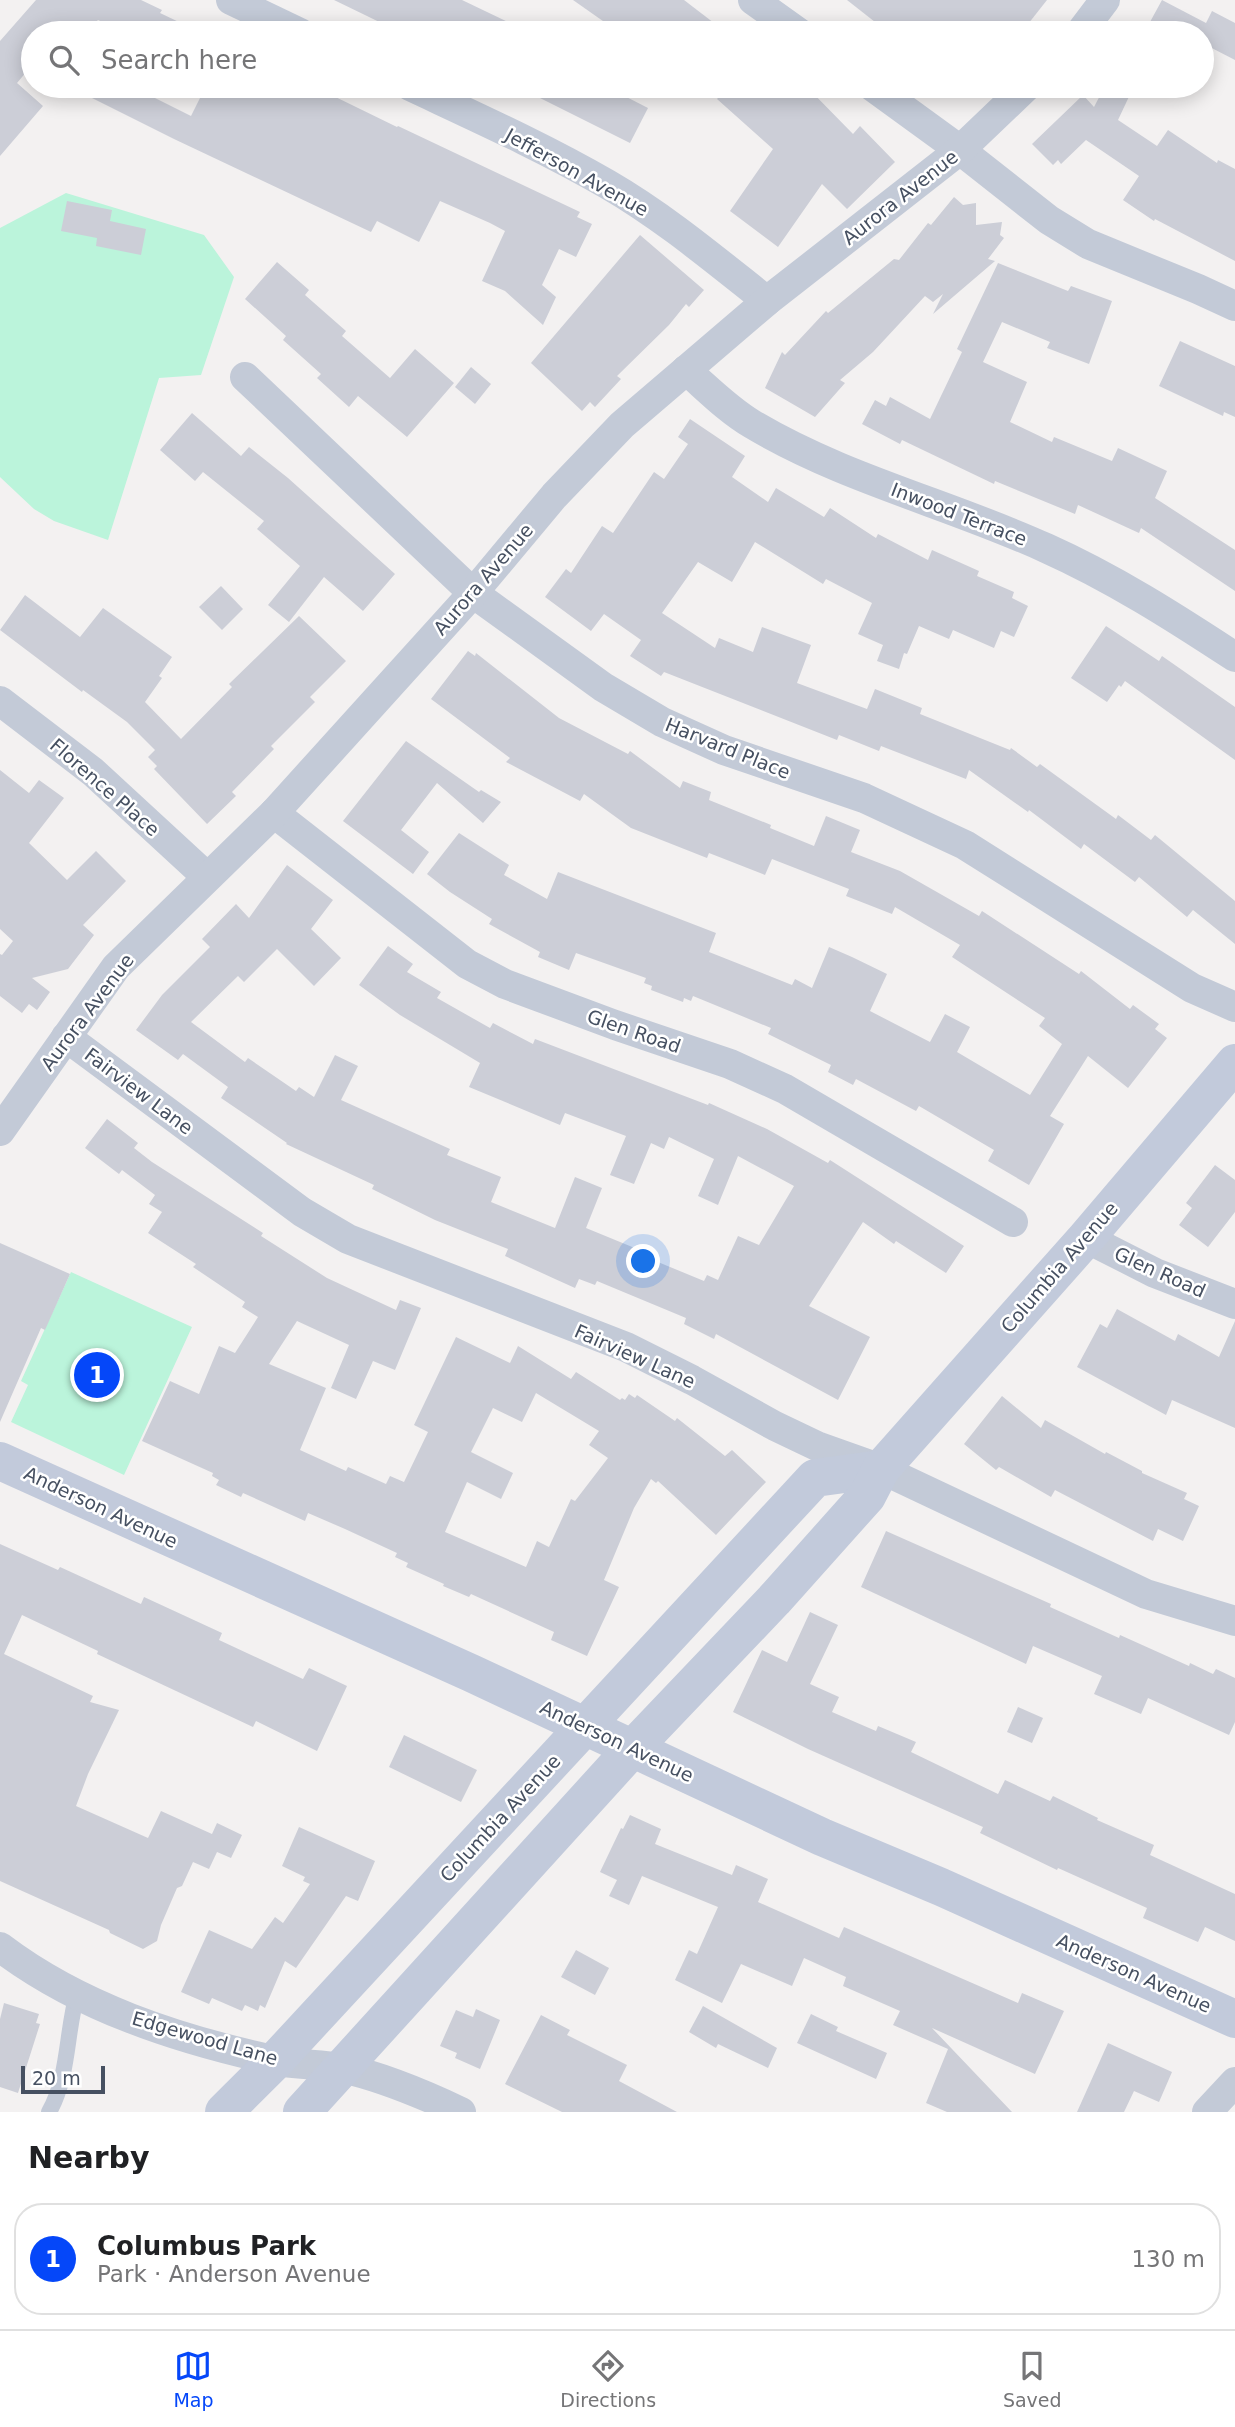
<!DOCTYPE html>
<html lang="en">
<head>
<meta charset="utf-8">
<style>
	:root { --surface:#fff; --page:#f6f6f6; --text:#202124; --muted:#757577; --line:#e0e0e0; --accent:#0547f9 }
	body { margin:0; font-family:"DejaVu Sans",sans-serif; background:var(--page); color:var(--text) }
	.scale { position:absolute; left:21px; bottom:18px; width:84px; box-sizing:border-box; padding-left:7px; border:4px solid #465061; border-top:0; font-size:19px; line-height:24px; white-space:nowrap; color:#465061; -webkit-text-stroke:5px #fff; paint-order:stroke }
	.you { position:absolute; left:644px; top:1262px; width:24px; height:24px; margin:-18px; border:5px solid #fff; border-radius:50%; background:#1a73e8; box-shadow:0 0 0 10px #1a73e833 }
	.badge { display:grid; place-items:center; width:46px; height:46px; border-radius:50%; background:var(--accent); color:#fff; font-size:23px; font-weight:700 }
	.pin { position:absolute; translate:-50% -50%; border:4px solid #fff; box-shadow:0 2px 7px #0006 }
	.list { margin:0; padding:0; list-style:none }
	h2 { display:flex; justify-content:space-between; align-items:center; height:91px; margin:0; padding:0 28px; font-size:30px }
	h2 small { font-size:23px; font-weight:400; color:var(--muted) }
	.list li { display:grid; grid-template-columns:46px 1fr auto; gap:21px; align-items:center; box-sizing:border-box; height:112px; margin:0 14px 14px; padding:0 14px; border:2px solid var(--line); border-radius:28px }
	.list b { display:block; font-size:26px; white-space:nowrap }
	.list p { margin:0; font-size:23px; white-space:nowrap; color:var(--muted) }
	.list em { font-size:23px; font-style:normal; color:var(--muted) }
	.icon { flex:none; width:38px; height:38px; fill:none; stroke:currentColor; stroke-width:2; stroke-linecap:round; stroke-linejoin:round }
	.map { position:relative; flex:none; width:1235px; height:2112px; overflow:hidden }
	.search { position:absolute; background:var(--surface); box-shadow:0 4px 18px #0003; left:21px; right:21px; top:21px; height:77px; display:flex; align-items:center; gap:18px; box-sizing:border-box; padding:0 24px; border-radius:38px; color:var(--muted); font-size:26px }
	.sheet { height:217px; background:var(--surface) }
	nav { display:flex; justify-content:space-around; align-items:center; box-sizing:border-box; height:98px; border-top:2px solid var(--line); background:var(--surface); font-size:19px; color:var(--muted) }
	nav a { display:grid; justify-items:center; gap:4px }
	nav .on { color:var(--accent) }
	.map>svg:first-child { display:block }
	.green { fill:#bbf4db }
	.building { fill:#ccced7; fill-rule:evenodd }
	.lines { fill:none; stroke-linecap:round; stroke-linejoin:round }
	.lane { stroke:#c3cad7; stroke-width:16 }
	.street { stroke:#c3cad7; stroke-width:30 }
	.secondary { stroke:#c2cadb; stroke-width:38 }
	.labels { text-anchor:middle; dominant-baseline:central; stroke-width:5; stroke-linejoin:round; paint-order:stroke }
	.street-label { font-size:19px; fill:#465061; stroke:#fff }
</style>
</head>
<body>
<div class="map">
<svg width="1235" height="2112" viewBox="0 0 1235 2112">
	<rect width="100%" height="100%" fill="#f3f1f1"/>
	<g class="green">
		<path d="M 66,193 L 204,235 L 234,277 L 201,375 L 159,378 L 108,540 L 54,521 L 34,509 L 0,477 L 0,228 Z"/>
		<path d="M 71,1272 L 192,1327 L 124,1475 L 11,1422 L 28,1385 L 21,1381 Z"/>
	</g>
	<g class="building">
		<path d="M 36,0 L 141,0 L 162,10 L 160,13 L 202,33 L 126,33 L 98,20 L 85,33 L 33,33 L 33,64 L 17,83 L 43,106 L 0,156 L 0,41 Z"/>
		<path d="M 334,0 L 462,0 L 531,33 L 402,33 Z"/>
		<path d="M 573,0 L 684,0 L 727,33 L 620,33 Z"/>
		<path d="M 847,0 L 1047,0 L 1021,33 L 889,33 Z"/>
		<path d="M 1162,0 L 1206,23 L 1212,11 L 1235,23 L 1235,60 L 1202,43 L 1202,33 L 1144,33 Z"/>
		<path d="M 68,86 L 131,86 L 191,116 L 206,86 L 313,86 L 397,127 L 398,126 L 580,212 L 577,217 L 592,224 L 576,257 L 559,249 L 542,285 L 556,297 L 543,325 L 505,291 L 482,281 L 505,231 L 490,223 L 440,201 L 419,242 L 377,221 L 371,232 L 174,139 Z"/>
		<path d="M 516,86 L 605,86 L 648,108 L 630,143 Z"/>
		<path d="M 729,86 L 806,86 L 853,134 L 860,126 L 895,162 L 847,209 L 822,184 L 778,247 L 730,211 L 773,149 L 717,99 Z"/>
		<path d="M 1105,86 L 1134,86 L 1118,120 L 1157,146 L 1168,130 L 1217,163 L 1218,160 L 1235,169 L 1235,261 L 1155,219 L 1154,221 L 1123,200 L 1139,176 L 1086,140 L 1061,164 L 1058,160 L 1053,165 L 1032,144 L 1083,95 L 1094,107 Z"/>
		<path d="M 954,197 L 963,205 L 976,203 L 976,225 L 1002,222 L 1000,235 L 1004,238 L 988,259 L 995,261 L 933,314 L 943,294 L 933,302 L 925,296 L 873,352 L 840,380 L 845,383 L 815,417 L 765,388 L 782,352 L 785,355 L 826,311 L 828,313 L 894,259 L 899,260 L 928,223 L 931,225 Z"/>
		<path d="M 67,201 L 112,210 L 110,221 L 146,229 L 141,255 L 96,246 L 97,238 L 61,231 Z"/>
		<path d="M 640,235 L 704,290 L 689,307 L 686,304 L 669,325 L 617,376 L 621,379 L 595,407 L 590,402 L 582,411 L 531,363 Z"/>
		<path d="M 277,262 L 309,290 L 305,295 L 346,331 L 342,336 L 390,378 L 415,349 L 454,383 L 407,437 L 358,396 L 349,407 L 317,378 L 321,374 L 283,340 L 286,336 L 245,299 Z"/>
		<path d="M 998,263 L 1068,291 L 1071,286 L 1112,301 L 1089,364 L 1047,348 L 1050,342 L 1002,322 L 983,362 L 1027,382 L 1010,422 L 1052,442 L 1054,437 L 1112,461 L 1118,448 L 1167,471 L 1155,498 L 1235,550 L 1235,591 L 1141,528 L 1139,533 L 1078,505 L 1075,514 L 995,481 L 994,484 L 902,440 L 900,444 L 862,424 L 875,400 L 886,406 L 890,397 L 930,419 L 962,352 L 957,349 Z"/>
		<path d="M 1180,341 L 1235,366 L 1235,417 L 1224,412 L 1223,416 L 1159,386 Z"/>
		<path d="M 471,367 L 491,384 L 475,404 L 455,387 Z"/>
		<path d="M 192,413 L 241,456 L 249,447 L 288,478 L 395,574 L 363,611 L 324,577 L 289,622 L 268,605 L 300,566 L 257,529 L 264,521 L 203,472 L 195,481 L 160,450 Z"/>
		<path d="M 690,419 L 745,456 L 732,477 L 768,502 L 776,488 L 824,517 L 830,508 L 876,538 L 878,534 L 928,560 L 932,550 L 979,571 L 977,576 L 1014,592 L 1012,598 L 1028,606 L 1014,637 L 1001,631 L 994,648 L 953,630 L 949,639 L 919,626 L 907,654 L 904,653 L 899,669 L 877,661 L 883,645 L 858,634 L 872,603 L 826,579 L 823,584 L 755,542 L 732,582 L 698,562 L 662,613 L 715,648 L 719,638 L 753,652 L 762,627 L 811,645 L 797,683 L 867,709 L 875,689 L 922,708 L 920,714 L 1010,750 L 1011,748 L 1037,767 L 1040,764 L 1116,819 L 1118,815 L 1151,840 L 1155,835 L 1235,901 L 1235,944 L 1193,910 L 1187,917 L 1139,877 L 1135,882 L 1084,844 L 1081,849 L 1029,810 L 1028,812 L 969,770 L 966,779 L 881,746 L 879,751 L 839,735 L 837,740 L 664,672 L 661,676 L 630,656 L 641,640 L 604,614 L 591,631 L 545,597 L 566,569 L 571,573 L 602,526 L 613,533 L 654,472 L 664,479 L 688,444 L 678,437 Z"/>
		<path d="M 221,586 L 243,609 L 222,630 L 199,607 Z"/>
		<path d="M 25,595 L 80,637 L 103,608 L 172,657 L 159,676 L 162,678 L 145,702 L 181,739 L 232,687 L 229,684 L 299,616 L 346,661 L 310,697 L 315,702 L 271,746 L 274,749 L 232,792 L 236,796 L 207,824 L 154,769 L 157,766 L 148,757 L 155,750 L 127,722 L 83,690 L 82,692 L 0,630 Z"/>
		<path d="M 1106,626 L 1159,661 L 1162,656 L 1235,707 L 1235,760 L 1125,681 L 1121,687 L 1119,685 L 1107,702 L 1071,678 Z"/>
		<path d="M 468,651 L 475,656 L 476,653 L 559,718 L 628,754 L 630,751 L 680,788 L 683,781 L 711,792 L 709,800 L 771,825 L 770,828 L 814,846 L 826,816 L 860,830 L 851,852 L 900,871 L 979,916 L 982,911 L 1079,974 L 1081,971 L 1130,1009 L 1133,1005 L 1159,1024 L 1155,1029 L 1167,1038 L 1128,1088 L 1088,1056 L 1050,1116 L 1064,1124 L 1029,1185 L 988,1161 L 994,1150 L 919,1106 L 916,1111 L 856,1079 L 853,1085 L 828,1072 L 831,1065 L 768,1034 L 771,1028 L 693,996 L 691,1001 L 684,998 L 683,1002 L 651,990 L 652,986 L 644,983 L 646,978 L 576,953 L 569,970 L 538,957 L 540,952 L 489,924 L 492,919 L 450,892 L 427,874 L 459,833 L 509,865 L 504,875 L 547,899 L 558,872 L 716,933 L 709,952 L 792,985 L 795,979 L 812,988 L 829,947 L 852,957 L 887,974 L 870,1011 L 930,1042 L 945,1014 L 970,1027 L 957,1052 L 1030,1095 L 1062,1044 L 1039,1026 L 1045,1018 L 952,957 L 960,945 L 895,907 L 892,914 L 846,896 L 849,889 L 772,859 L 765,875 L 709,853 L 707,858 L 631,828 L 584,794 L 580,801 L 506,762 L 510,758 L 431,699 Z"/>
		<path d="M 406,741 L 479,792 L 481,790 L 501,802 L 483,823 L 437,783 L 401,830 L 429,852 L 413,874 L 343,821 Z"/>
		<path d="M 0,770 L 29,793 L 39,780 L 64,798 L 29,843 L 67,880 L 96,851 L 126,881 L 83,925 L 94,935 L 68,969 L 32,978 L 50,992 L 37,1010 L 29,1004 L 22,1013 L 0,996 L 0,954 L 2,955 L 13,941 L 0,929 Z"/>
		<path d="M 287,865 L 333,900 L 311,929 L 341,958 L 314,986 L 277,949 L 244,982 L 238,976 L 191,1022 L 245,1062 L 248,1058 L 296,1091 L 299,1087 L 314,1097 L 335,1055 L 358,1066 L 341,1100 L 450,1149 L 447,1155 L 501,1177 L 491,1202 L 555,1228 L 575,1177 L 602,1188 L 586,1228 L 642,1251 L 641,1255 L 704,1281 L 707,1275 L 718,1280 L 738,1236 L 759,1245 L 794,1186 L 738,1156 L 718,1205 L 698,1196 L 714,1159 L 669,1137 L 664,1149 L 651,1143 L 634,1184 L 610,1175 L 626,1136 L 565,1113 L 560,1125 L 469,1087 L 480,1063 L 400,1015 L 359,985 L 388,946 L 413,964 L 407,972 L 441,992 L 437,998 L 490,1028 L 493,1023 L 533,1044 L 535,1039 L 708,1105 L 709,1103 L 767,1129 L 828,1163 L 830,1160 L 964,1246 L 946,1273 L 896,1241 L 894,1244 L 863,1222 L 809,1306 L 870,1337 L 838,1400 L 716,1334 L 714,1339 L 684,1324 L 686,1318 L 597,1281 L 595,1285 L 579,1279 L 575,1288 L 555,1279 L 505,1256 L 508,1249 L 435,1220 L 372,1189 L 374,1185 L 286,1144 L 287,1143 L 221,1098 L 228,1087 L 183,1054 L 178,1060 L 136,1030 L 162,995 L 210,947 L 202,939 L 236,904 L 249,918 Z"/>
		<path d="M 107,1119 L 138,1143 L 134,1148 L 152,1162 L 263,1233 L 261,1236 L 327,1278 L 396,1310 L 400,1300 L 421,1308 L 395,1370 L 373,1361 L 356,1399 L 331,1388 L 349,1345 L 297,1321 L 269,1364 L 326,1388 L 300,1450 L 346,1471 L 348,1467 L 386,1484 L 390,1476 L 404,1482 L 428,1432 L 414,1425 L 456,1337 L 510,1363 L 518,1346 L 571,1379 L 576,1372 L 620,1400 L 622,1398 L 625,1400 L 629,1394 L 635,1398 L 637,1395 L 675,1421 L 677,1418 L 725,1456 L 732,1450 L 766,1482 L 716,1535 L 658,1481 L 656,1483 L 651,1479 L 634,1508 L 604,1580 L 619,1587 L 587,1656 L 551,1640 L 554,1632 L 471,1594 L 469,1597 L 443,1586 L 444,1584 L 406,1567 L 408,1563 L 395,1557 L 397,1553 L 345,1529 L 308,1513 L 305,1521 L 243,1493 L 241,1497 L 216,1485 L 219,1480 L 212,1476 L 213,1473 L 142,1441 L 170,1381 L 199,1394 L 219,1346 L 235,1353 L 258,1317 L 242,1307 L 245,1302 L 193,1267 L 196,1264 L 148,1233 L 162,1212 L 149,1204 L 155,1195 L 122,1170 L 119,1174 L 85,1148 ZM 536,1393 L 599,1431 L 589,1445 L 608,1458 L 575,1501 L 571,1499 L 549,1547 L 537,1541 L 526,1567 L 445,1532 L 467,1482 L 501,1499 L 513,1473 L 471,1452 L 493,1408 L 522,1422 Z"/>
		<path d="M 1215,1165 L 1235,1180 L 1235,1212 L 1208,1247 L 1179,1225 L 1192,1208 L 1186,1203 Z"/>
		<path d="M 0,1243 L 70,1274 L 45,1330 L 41,1328 L 0,1422 Z"/>
		<path d="M 1117,1309 L 1175,1341 L 1178,1334 L 1219,1357 L 1235,1321 L 1235,1428 L 1172,1400 L 1166,1415 L 1077,1367 L 1100,1324 L 1107,1328 Z"/>
		<path d="M 1002,1396 L 1041,1428 L 1045,1420 L 1105,1454 L 1106,1452 L 1142,1471 L 1142,1473 L 1187,1493 L 1184,1499 L 1199,1506 L 1183,1541 L 1158,1529 L 1153,1541 L 1055,1490 L 1051,1497 L 999,1467 L 996,1470 L 964,1444 Z"/>
		<path d="M 886,1531 L 1051,1604 L 1050,1607 L 1119,1638 L 1120,1635 L 1189,1666 L 1190,1663 L 1213,1674 L 1216,1669 L 1235,1678 L 1235,1722 L 1229,1735 L 1148,1698 L 1141,1714 L 1094,1694 L 1102,1676 L 1033,1646 L 1026,1664 L 861,1587 Z"/>
		<path d="M 0,1544 L 58,1570 L 60,1567 L 141,1604 L 144,1597 L 222,1633 L 219,1640 L 303,1679 L 309,1668 L 347,1686 L 317,1751 L 256,1721 L 253,1727 L 97,1654 L 98,1651 L 22,1615 L 4,1654 L 93,1696 L 90,1702 L 119,1710 L 88,1774 L 76,1806 L 148,1838 L 161,1811 L 212,1834 L 217,1823 L 242,1835 L 231,1858 L 217,1852 L 209,1869 L 193,1862 L 182,1886 L 177,1888 L 161,1925 L 157,1941 L 143,1949 L 110,1933 L 109,1930 L 0,1881 Z"/>
		<path d="M 810,1612 L 838,1625 L 810,1684 L 839,1697 L 832,1712 L 876,1731 L 878,1726 L 916,1742 L 911,1752 L 998,1794 L 1005,1780 L 1050,1801 L 1053,1796 L 1098,1818 L 1097,1820 L 1154,1845 L 1150,1855 L 1235,1894 L 1235,1941 L 1205,1927 L 1198,1942 L 1143,1918 L 1147,1908 L 1058,1868 L 1057,1870 L 980,1833 L 983,1827 L 808,1749 L 733,1712 L 762,1650 L 787,1662 Z"/>
		<path d="M 1018,1707 L 1043,1718 L 1032,1743 L 1007,1732 Z"/>
		<path d="M 404,1735 L 477,1770 L 461,1802 L 389,1767 Z"/>
		<path d="M 630,1815 L 661,1829 L 655,1844 L 732,1875 L 736,1865 L 768,1879 L 758,1902 L 839,1938 L 844,1927 L 1018,2003 L 1022,1993 L 1064,2011 L 1035,2074 L 932,2028 L 1012,2112 L 947,2112 L 926,2103 L 948,2049 L 893,2025 L 900,2011 L 843,1986 L 846,1977 L 804,1958 L 792,1986 L 741,1964 L 722,2003 L 675,1980 L 689,1950 L 697,1954 L 718,1907 L 642,1876 L 629,1905 L 609,1896 L 617,1880 L 600,1872 L 621,1828 L 623,1829 Z"/>
		<path d="M 299,1827 L 375,1861 L 358,1901 L 346,1896 L 296,1968 L 285,1961 L 265,2008 L 260,2005 L 258,2011 L 245,2005 L 242,2011 L 212,1998 L 209,2004 L 181,1992 L 209,1930 L 252,1949 L 275,1917 L 283,1923 L 310,1884 L 303,1881 L 305,1877 L 282,1866 Z"/>
		<path d="M 576,1950 L 609,1968 L 595,1995 L 561,1977 Z"/>
		<path d="M 4,2003 L 39,2014 L 36,2023 L 40,2024 L 18,2093 L 0,2087 L 0,2019 Z"/>
		<path d="M 703,2006 L 777,2048 L 768,2068 L 718,2044 L 716,2048 L 689,2032 Z"/>
		<path d="M 476,2009 L 500,2020 L 480,2069 L 455,2058 L 457,2053 L 440,2046 L 456,2010 L 473,2017 Z"/>
		<path d="M 811,2014 L 838,2027 L 836,2031 L 887,2053 L 876,2079 L 797,2043 Z"/>
		<path d="M 541,2015 L 570,2030 L 567,2035 L 627,2065 L 619,2081 L 677,2112 L 562,2112 L 505,2084 Z"/>
		<path d="M 1108,2043 L 1172,2072 L 1159,2102 L 1134,2091 L 1124,2112 L 1077,2112 Z"/>
	</g>
	<g class="lines">
		<path class="lane" d="M 49,2112 C 69,2077 66,2033 77,1994"/>
		<g class="street">
			<path d="M 231,0 L 300,33"/>
			<path d="M 753,0 L 799,33"/>
			<path d="M 1080,33 L 1105,0"/>
			<path d="M 410,86 C 476,117 543,147 607,184 C 664,217 715,260 767,301"/>
			<path d="M 872,86 L 960,150 L 1049,220 L 1088,244 L 1198,289 L 1235,306"/>
			<path d="M 686,370 C 708,389 727,409 752,424 C 844,479 950,504 1046,548 C 1113,578 1174,617 1235,657"/>
			<path d="M 245,377 L 473,593 L 603,687 L 662,722 L 724,750 L 864,798 L 965,845 L 1192,988 L 1235,1007"/>
			<path d="M 0,701 L 93,772 L 207,877"/>
			<path d="M 274,813 L 467,964 L 505,984 L 615,1025 L 730,1064 L 785,1089 L 1013,1222"/>
			<path d="M 66,1037 L 302,1212 L 348,1239 L 626,1347 L 692,1380 L 775,1426 L 819,1447 L 881,1469 L 1146,1594 L 1235,1621"/>
			<path d="M 0,1131 L 116,967 L 274,813 L 473,593 L 554,496 L 622,425 L 767,301 L 960,150 L 1027,86"/>
			<path d="M 1086,1238 L 1155,1273 L 1235,1304"/>
			<path d="M 0,1947 C 79,2007 177,2039 273,2060 C 296,2065 319,2064 342,2068 C 383,2077 423,2094 461,2112"/>
			<path d="M 1207,2112 L 1235,2082"/>
		</g>
		<g class="secondary">
			<path d="M 0,1461 L 471,1673 L 822,1837 L 941,1887 L 1235,2019"/>
			<path d="M 224,2112 L 275,2061 L 815,1478 L 881,1469"/>
			<path d="M 302,2112 L 632,1749 L 774,1600 L 867,1496 L 881,1469 L 1086,1238 L 1235,1063"/>
		</g>
	</g>
	<g class="labels">
		<g class="street-label">
			<text transform="translate(577 172) rotate(29)">Jefferson Avenue</text>
			<text transform="translate(900 197) rotate(-38)">Aurora Avenue</text>
			<text transform="translate(959 514) rotate(21)">Inwood Terrace</text>
			<text transform="translate(483 579) rotate(-49)">Aurora Avenue</text>
			<text transform="translate(728 748) rotate(22)">Harvard Place</text>
			<text transform="translate(105 787) rotate(41)">Florence Place</text>
			<text transform="translate(87 1012) rotate(-53)">Aurora Avenue</text>
			<text transform="translate(634 1031) rotate(19)">Glen Road</text>
			<text transform="translate(139 1091) rotate(37)">Fairview Lane</text>
			<text transform="translate(1059 1267) rotate(-49)">Columbia Avenue</text>
			<text transform="translate(1160 1272) rotate(24)">Glen Road</text>
			<text transform="translate(635 1356) rotate(24)">Fairview Lane</text>
			<text transform="translate(101 1507) rotate(25)">Anderson Avenue</text>
			<text transform="translate(617 1741) rotate(25)">Anderson Avenue</text>
			<text transform="translate(500 1818) rotate(-47)">Columbia Avenue</text>
			<text transform="translate(1134 1973) rotate(24)">Anderson Avenue</text>
			<text transform="translate(205 2038) rotate(16)">Edgewood Lane</text>
		</g>
	</g>
</svg>
<div class="scale">20 m</div>
<div class="you"></div>
<div class="pin badge" style="left:97px;top:1375px">1</div>
<div class="search"><svg class="icon" aria-label="search" viewBox="0 0 24 24"><circle cx="10" cy="10" r="6"/><path d="M15 15l6 6"/></svg>Search here</div>
</div>
<section class="sheet">
<h2>Nearby<small></small></h2>
<ul class="list">
<li><span class="badge">1</span><div><b>Columbus Park</b><p>Park · Anderson Avenue</p></div><em>130 m</em></li>
</ul>
</section>
<nav>
<a class="on"><svg class="icon" aria-label="map" viewBox="0 0 24 24"><path d="M3 6l6-2 6 2 6-2v14l-6 2-6-2-6 2zM9 4v14M15 6v14"/></svg>Map</a>
<a><svg class="icon" aria-label="directions" viewBox="0 0 24 24"><path d="M12 3l9 9-9 9-9-9zM9 14v-3h6M13 9l2 2-2 2"/></svg>Directions</a>
<a><svg class="icon" aria-label="saved" viewBox="0 0 24 24"><path d="M7 4h10v16l-5-4-5 4z"/></svg>Saved</a>
</nav>
</body>
</html>
